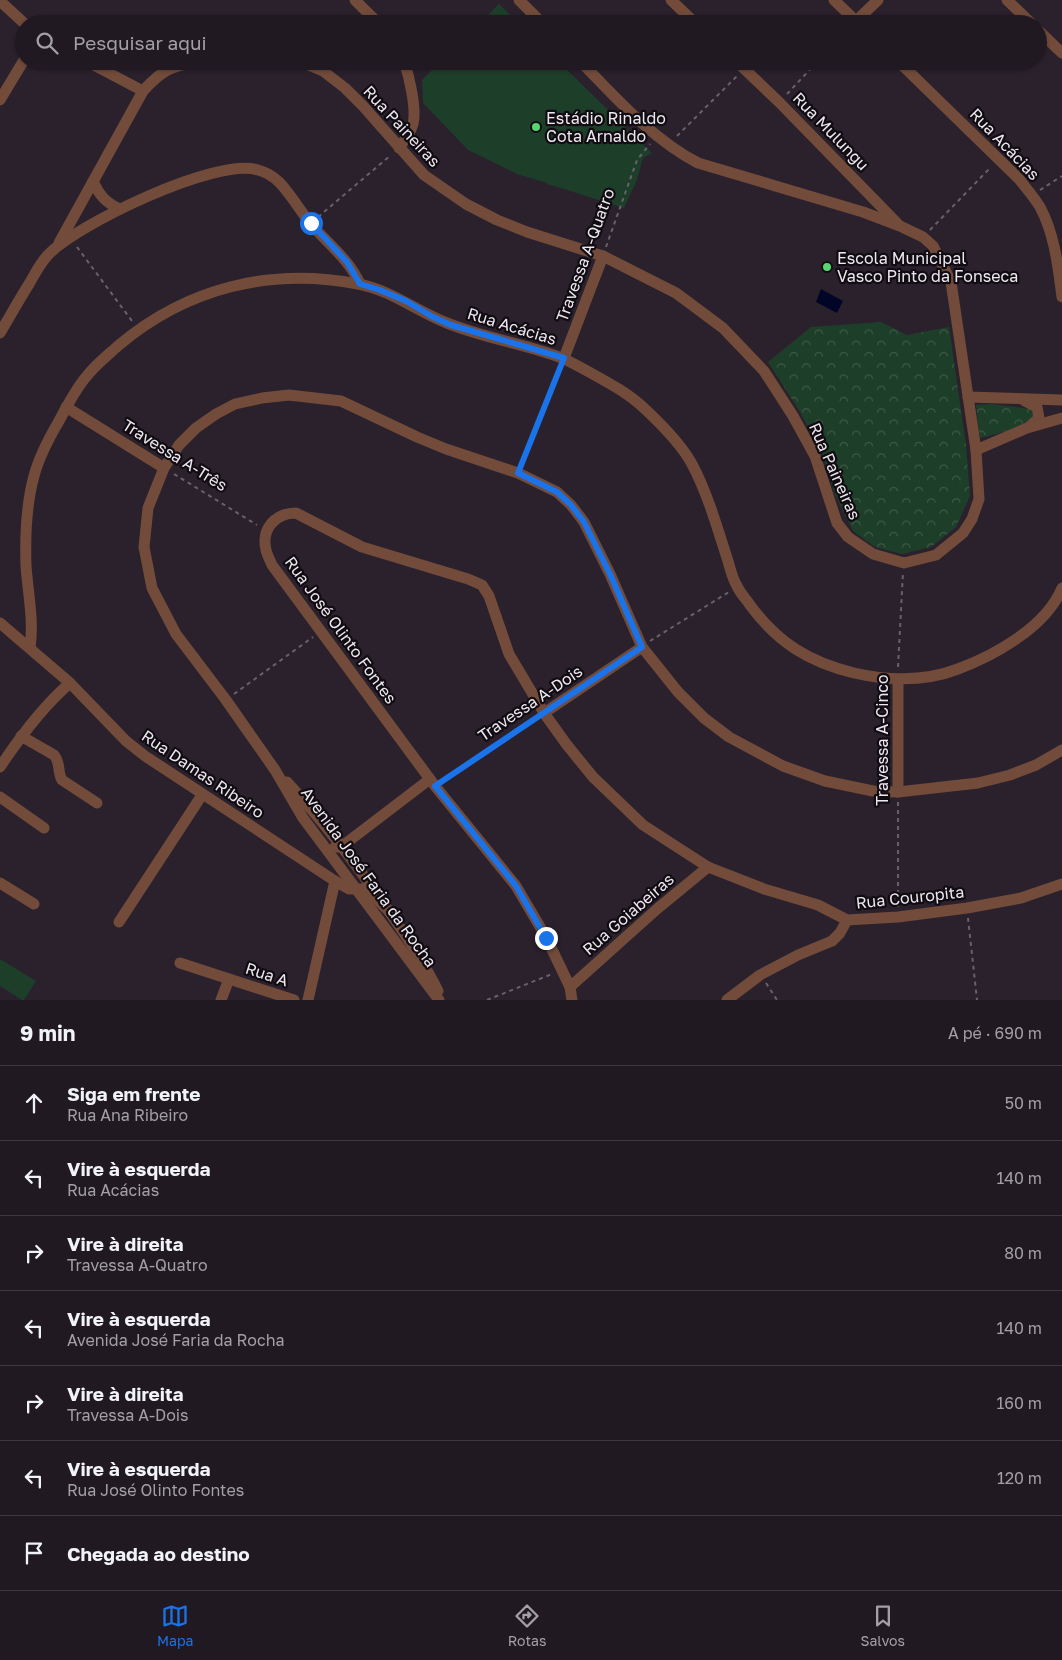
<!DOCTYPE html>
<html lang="pt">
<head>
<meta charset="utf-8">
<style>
	:root { --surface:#201922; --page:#28222a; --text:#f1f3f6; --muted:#a2a0a5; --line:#3d3840; --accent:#1a73e8 }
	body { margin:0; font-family:"Golos Text",sans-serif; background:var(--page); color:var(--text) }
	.stop { position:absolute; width:15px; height:15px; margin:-11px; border:4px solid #1a73e8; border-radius:50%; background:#fff }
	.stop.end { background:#1a73e8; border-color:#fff; box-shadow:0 1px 5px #0008 }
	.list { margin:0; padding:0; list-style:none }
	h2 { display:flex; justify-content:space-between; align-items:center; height:65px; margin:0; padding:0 20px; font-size:21px }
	h2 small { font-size:16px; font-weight:400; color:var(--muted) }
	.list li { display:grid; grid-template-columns:32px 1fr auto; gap:15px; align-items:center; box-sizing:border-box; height:75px; padding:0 20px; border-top:1px solid var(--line) }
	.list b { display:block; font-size:19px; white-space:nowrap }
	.list p { margin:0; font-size:16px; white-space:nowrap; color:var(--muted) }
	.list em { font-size:16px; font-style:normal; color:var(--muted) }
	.icon { flex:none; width:28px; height:28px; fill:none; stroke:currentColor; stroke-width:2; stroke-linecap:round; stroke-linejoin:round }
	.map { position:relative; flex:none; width:1062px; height:1000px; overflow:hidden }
	.search { position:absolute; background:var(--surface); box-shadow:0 1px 4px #0004; left:15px; right:15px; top:15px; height:55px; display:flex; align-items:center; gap:12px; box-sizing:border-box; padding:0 18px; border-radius:28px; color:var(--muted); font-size:19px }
	.sheet { height:590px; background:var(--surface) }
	nav { display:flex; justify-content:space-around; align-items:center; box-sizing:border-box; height:70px; border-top:1px solid var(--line); background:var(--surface); font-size:14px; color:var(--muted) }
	nav a { display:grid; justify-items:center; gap:2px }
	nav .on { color:var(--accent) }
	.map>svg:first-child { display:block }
	.park { fill:url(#park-crowns) }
	.pitch { fill:#1d3e29 }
	.water { fill:#010628 }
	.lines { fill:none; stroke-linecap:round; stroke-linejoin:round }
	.path { stroke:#68606a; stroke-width:2; stroke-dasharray:4 4; stroke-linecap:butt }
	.minor { stroke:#724b3a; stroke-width:11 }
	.route { stroke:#1a73e8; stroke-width:6 }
	.poi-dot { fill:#58d570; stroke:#100c11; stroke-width:2 }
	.labels { text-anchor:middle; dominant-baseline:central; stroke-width:4.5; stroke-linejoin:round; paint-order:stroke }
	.poi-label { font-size:16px; fill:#ede7ef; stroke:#100c11; text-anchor:start }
	.street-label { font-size:16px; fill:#ede7ef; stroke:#100c11 }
</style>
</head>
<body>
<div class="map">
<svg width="1062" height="1000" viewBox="0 0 1062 1000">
	<defs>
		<pattern id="park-crowns" width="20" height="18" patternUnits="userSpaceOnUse" patternTransform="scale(1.25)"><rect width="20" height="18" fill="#1d3e29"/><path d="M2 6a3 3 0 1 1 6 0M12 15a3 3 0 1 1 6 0" fill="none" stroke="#3e5a48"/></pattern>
	</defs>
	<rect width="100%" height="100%" fill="#2a212d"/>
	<g class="park">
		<path d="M 881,322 L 907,335 L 949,327 L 966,445 L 970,496 L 956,527 L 931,547 L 902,554 L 875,547 L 853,531 L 835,495 L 822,453 L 800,412 L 768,362 L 811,327 Z"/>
		<path d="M 992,404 L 1031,409 L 1033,412 L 1033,417 C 1017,429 999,434 980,438 L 976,405 Z"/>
	</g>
	<g class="pitch">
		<path d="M 499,4 L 520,24 L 479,24 Z"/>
		<path d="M 441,61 L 558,61 L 652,153 L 643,158 L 637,180 L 624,208 L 551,185 L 550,186 L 547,183 L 517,174 L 468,150 L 423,103 L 422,80 Z"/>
		<path d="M 0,959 L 36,981 L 24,1000 L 22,1000 L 0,986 Z"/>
	</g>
	<path class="water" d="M 821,289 L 843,301 L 837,313 L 816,302 Z"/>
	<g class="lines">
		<g class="path">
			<path d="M 787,94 L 818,61"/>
			<path d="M 677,136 L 737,76"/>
			<path d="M 1040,190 L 1062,176"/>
			<path d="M 318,217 L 391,155"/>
			<path d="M 930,230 L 991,167"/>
			<path d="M 77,247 L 132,321"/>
			<path d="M 606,247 L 637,160 L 650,144"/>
			<path d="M 522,463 L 560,368"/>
			<path d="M 174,474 L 257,525"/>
			<path d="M 650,641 L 729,592"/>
			<path d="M 898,667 L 903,572"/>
			<path d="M 234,694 L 313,637"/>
			<path d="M 444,781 L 535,719"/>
			<path d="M 898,802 L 898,907"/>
			<path d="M 968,918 L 977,1000"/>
			<path d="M 766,983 L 777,1000"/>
			<path d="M 487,1000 L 552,974"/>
		</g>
		<g class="minor">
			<path d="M 355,0 L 379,24"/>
			<path d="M 519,0 L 543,24"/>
			<path d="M 671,0 L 696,24"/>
			<path d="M 834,0 L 859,24"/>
			<path d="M 1007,0 L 1032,24"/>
			<path d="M 0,1 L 25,24"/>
			<path d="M 856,21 L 878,0"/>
			<path d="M 1038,30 L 1062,53"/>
			<path d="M 86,61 L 143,91"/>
			<path d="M 299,61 L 323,71 L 345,88 L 363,106 L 424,175 L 466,204 L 497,220 L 527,232 L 603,256 L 676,293 L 723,328 L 764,371 L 793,416 L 815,456 L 837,523 L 848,537 L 873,554 L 904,563 L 936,555 L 963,533 L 972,519 L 979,499 L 976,450 L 951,282 L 933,246 L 923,237 L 900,226 L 863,212 L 698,163 C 652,139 616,98 580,61"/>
			<path d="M 736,61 L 779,102 L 897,223"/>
			<path d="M 898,61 L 1019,179 C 1026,188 1034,197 1040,207 C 1055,235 1058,267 1062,297"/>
			<path d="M 0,100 L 24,60"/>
			<path d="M 399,148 C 404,141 411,132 413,124 C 417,109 409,76 404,61"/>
			<path d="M 93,181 C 99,195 106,203 120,209"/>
			<path d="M 59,243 L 143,91 C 163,69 170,67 198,61"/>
			<path d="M 0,333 C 10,316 19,300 29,284 C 35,274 40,263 48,255 C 77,224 217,157 258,170 C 266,172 274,177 280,183 C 291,195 300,210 310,223 C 327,243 349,259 360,284"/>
			<path d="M 564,358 L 603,256"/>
			<path d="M 968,397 L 1062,400"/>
			<path d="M 1025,401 L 1037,407 L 1039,418 L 1029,427"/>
			<path d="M 66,407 L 164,468"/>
			<path d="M 976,450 L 1027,428 L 1062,418"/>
			<path d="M 0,623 L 70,683 L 126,741 L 145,756 L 335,881 L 349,889 L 364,889 L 369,892 L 390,912"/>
			<path d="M 30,648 C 34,620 28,594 26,566 C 25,536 26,505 34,476 C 39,457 49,438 59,421 C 67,406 75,390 86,377 C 95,365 108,355 119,345 C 187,288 270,267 358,284 C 391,290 416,311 447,323 C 484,338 525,344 562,358 C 571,362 580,367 589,372 C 609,383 628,393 645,409 C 661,424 683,446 693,466 C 708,495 717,527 727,558 C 730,567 732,578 737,586 C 740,593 746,599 750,605 C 778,643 809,662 854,673 C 889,681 924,682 958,669 C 995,655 1046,627 1062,588"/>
			<path d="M 544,713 L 642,647"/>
			<path d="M 21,736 L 54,755 C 61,763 57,772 62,780 L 97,803"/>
			<path d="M 0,767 C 20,737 42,707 70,683"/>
			<path d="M 287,782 C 324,822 357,865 388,910 C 407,937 424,962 438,991"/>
			<path d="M 898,792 L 898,680"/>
			<path d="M 0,797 L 44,828"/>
			<path d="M 335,847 L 341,847 L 430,779"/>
			<path d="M 0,883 L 34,904"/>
			<path d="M 119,922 L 202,795"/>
			<path d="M 180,963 L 294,1000"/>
			<path d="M 570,987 L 657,909 L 708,867"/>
			<path d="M 221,1000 L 229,979"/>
			<path d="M 308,1000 L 335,881"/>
			<path d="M 439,1000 L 303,818 L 275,770 L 226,700 L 176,634 L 152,588 L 144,547 L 148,508 L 164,468 L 179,445 L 196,428 L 216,414 L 235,404 L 262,398 L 289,395 L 341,401 L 417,437 L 446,449 L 518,473 L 557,492 L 571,505 L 584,522 L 610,574 L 642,647 L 678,692 L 704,718 L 729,737 L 783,766 L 825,781 L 873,791 L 898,792 L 978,783 L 1010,775 L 1036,765 L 1062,750"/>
			<path d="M 572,1000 L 570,987 L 546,937 L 516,886 L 435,786 L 272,565 C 270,560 267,555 266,550 C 261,529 275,513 296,513 L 362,547 L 468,579 L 482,585 L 489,596 L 509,654 L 544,713 L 567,745 L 593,777 L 643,825 L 708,867 L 764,889 L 818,905 L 847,920 L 898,917 L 967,908 L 1021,898 L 1062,884"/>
			<path d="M 727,1000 L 760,975 L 798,955 L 832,941 L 840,933 L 847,920"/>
		</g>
	</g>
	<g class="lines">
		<path class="route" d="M 311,223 L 347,262 L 360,284 L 380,290 L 406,301 L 433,317 L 451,325 L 564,358 L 518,473 L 557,492 L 571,505 L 584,522 L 610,574 L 642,647 L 435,786 L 516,886 L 546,938"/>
	</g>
	<g class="poi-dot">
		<circle cx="536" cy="127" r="5"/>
		<circle cx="827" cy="267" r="5"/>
	</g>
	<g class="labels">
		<g class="poi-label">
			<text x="546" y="118">Estádio Rinaldo<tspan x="546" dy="18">Cota Arnaldo</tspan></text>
			<text x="837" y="258">Escola Municipal<tspan x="837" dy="18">Vasco Pinto da Fonseca</tspan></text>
		</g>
		<g class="street-label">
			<text transform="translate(402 126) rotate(47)">Rua Paineiras</text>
			<text transform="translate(831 131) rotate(46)">Rua Mulungu</text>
			<text transform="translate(1005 144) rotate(46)">Rua Acácias</text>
			<text transform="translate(585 255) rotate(-70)">Travessa A-Quatro</text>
			<text transform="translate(512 326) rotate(17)">Rua Acácias</text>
			<text transform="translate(175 455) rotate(32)">Travessa A-Três</text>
			<text transform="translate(835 471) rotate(66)">Rua Paineiras</text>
			<text transform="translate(341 630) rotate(54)">Rua José Olinto Fontes</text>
			<text transform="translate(530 703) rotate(-34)">Travessa A-Dois</text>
			<text transform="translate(882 740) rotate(-90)">Travessa A-Cinco</text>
			<text transform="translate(203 774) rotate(34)">Rua Damas Ribeiro</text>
			<text transform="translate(369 877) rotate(54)">Avenida José Faria da Rocha</text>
			<text transform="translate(910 897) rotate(-6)">Rua Couropita</text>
			<text transform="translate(628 914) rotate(-41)">Rua Goiabeiras</text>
			<text transform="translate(267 974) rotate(18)">Rua A</text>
		</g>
	</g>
</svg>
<div class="stop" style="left:311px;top:223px"></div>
<div class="stop end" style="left:546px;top:938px"></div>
<div class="search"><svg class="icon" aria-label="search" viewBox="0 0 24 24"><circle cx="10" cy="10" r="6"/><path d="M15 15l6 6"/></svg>Pesquisar aqui</div>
</div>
<section class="sheet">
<h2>9 min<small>A pé · 690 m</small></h2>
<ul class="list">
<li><svg class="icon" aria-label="ahead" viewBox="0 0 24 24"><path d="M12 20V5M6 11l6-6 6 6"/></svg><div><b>Siga em frente</b><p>Rua Ana Ribeiro</p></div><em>50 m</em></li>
<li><svg class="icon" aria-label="left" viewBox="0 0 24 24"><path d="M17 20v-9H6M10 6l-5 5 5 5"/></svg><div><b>Vire à esquerda</b><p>Rua Acácias</p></div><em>140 m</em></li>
<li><svg class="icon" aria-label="right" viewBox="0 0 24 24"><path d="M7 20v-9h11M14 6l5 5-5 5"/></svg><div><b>Vire à direita</b><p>Travessa A-Quatro</p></div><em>80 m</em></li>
<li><svg class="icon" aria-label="left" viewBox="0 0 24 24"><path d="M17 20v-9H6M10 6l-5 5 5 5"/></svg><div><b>Vire à esquerda</b><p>Avenida José Faria da Rocha</p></div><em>140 m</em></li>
<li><svg class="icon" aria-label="right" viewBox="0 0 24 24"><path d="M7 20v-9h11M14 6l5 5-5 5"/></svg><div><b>Vire à direita</b><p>Travessa A-Dois</p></div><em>160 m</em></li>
<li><svg class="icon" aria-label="left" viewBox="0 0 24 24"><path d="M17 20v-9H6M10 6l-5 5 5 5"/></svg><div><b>Vire à esquerda</b><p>Rua José Olinto Fontes</p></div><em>120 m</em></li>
<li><svg class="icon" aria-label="arrive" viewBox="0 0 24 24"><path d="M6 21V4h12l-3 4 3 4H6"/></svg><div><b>Chegada ao destino</b></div></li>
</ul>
</section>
<nav>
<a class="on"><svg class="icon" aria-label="map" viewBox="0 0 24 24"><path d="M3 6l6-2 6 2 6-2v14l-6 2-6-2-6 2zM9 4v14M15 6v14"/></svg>Mapa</a>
<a><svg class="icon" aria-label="directions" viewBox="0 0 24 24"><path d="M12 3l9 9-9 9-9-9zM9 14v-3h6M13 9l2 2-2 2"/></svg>Rotas</a>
<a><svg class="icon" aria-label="saved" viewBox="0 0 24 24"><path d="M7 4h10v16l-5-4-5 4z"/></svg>Salvos</a>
</nav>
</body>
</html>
